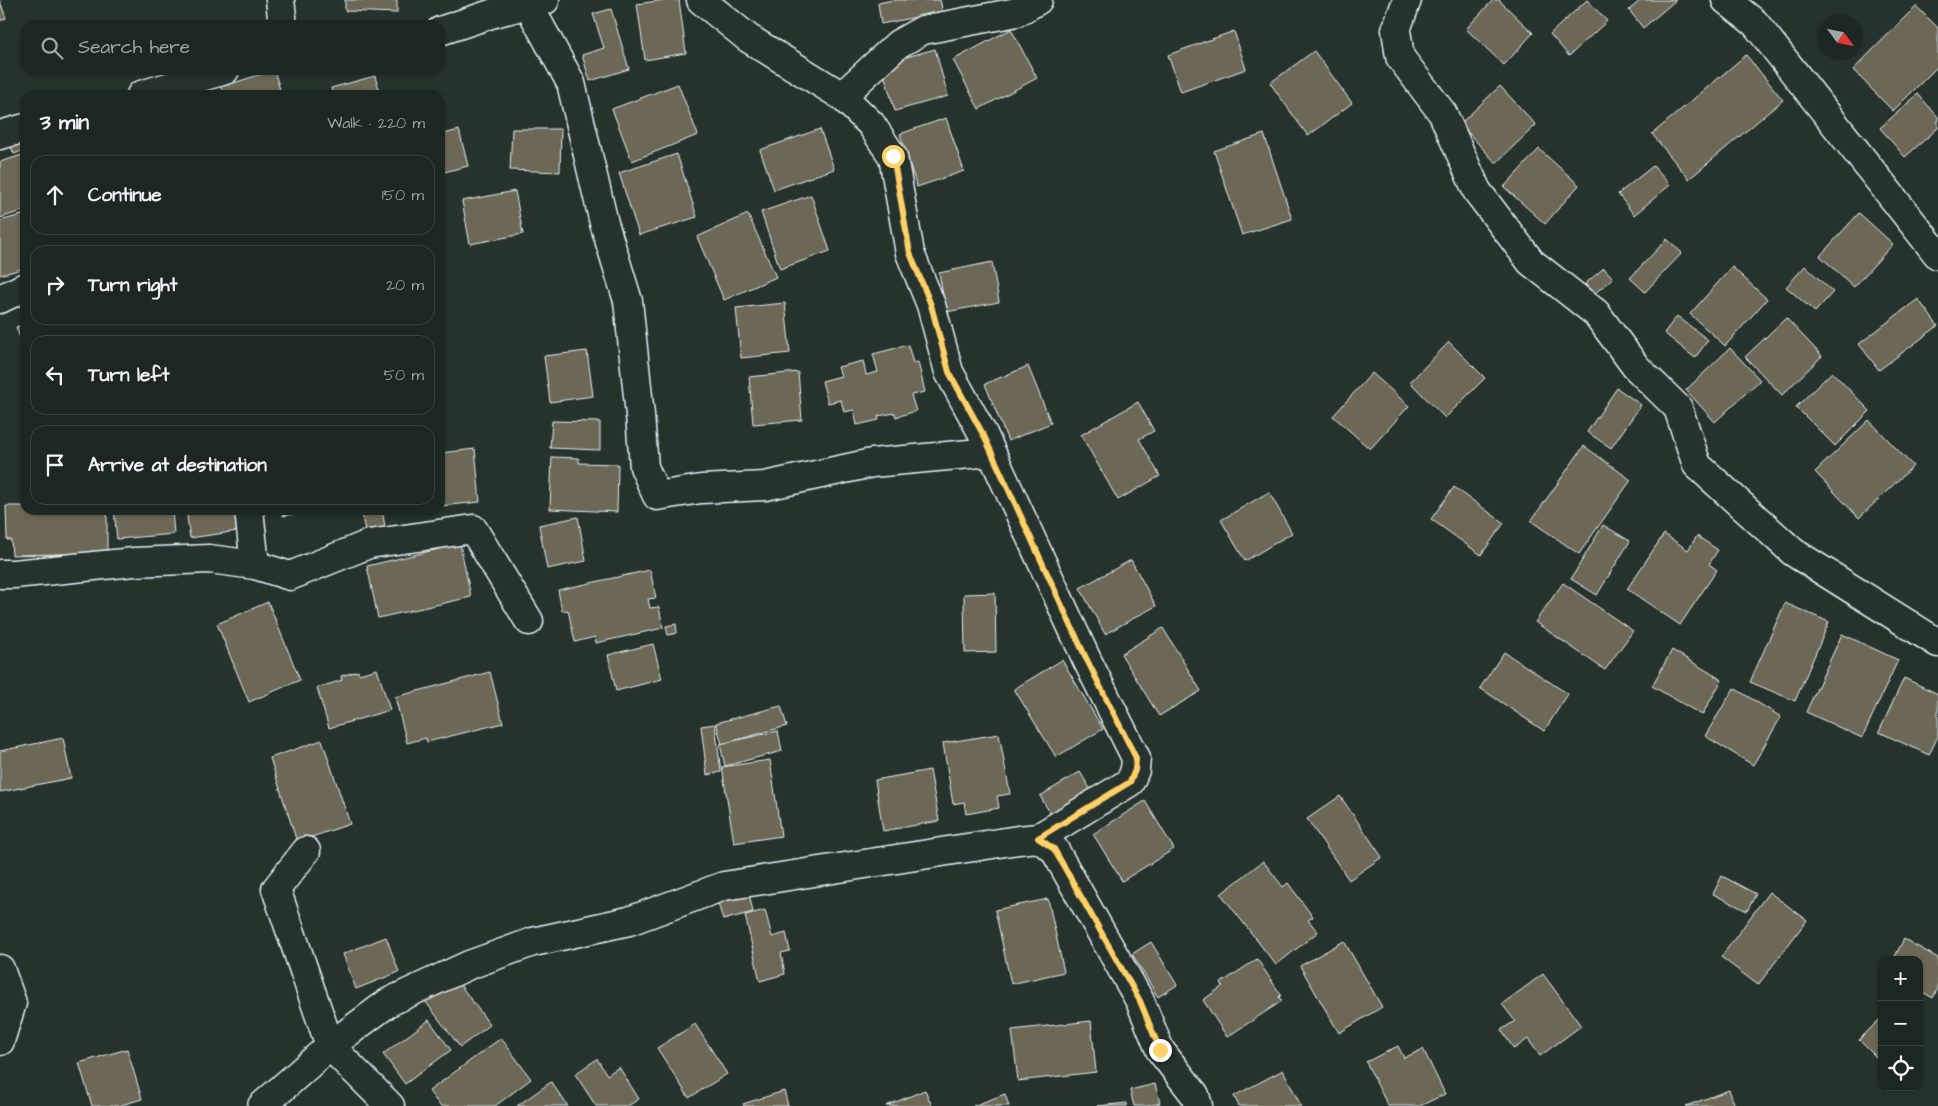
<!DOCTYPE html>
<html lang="en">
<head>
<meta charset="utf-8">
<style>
	:root { --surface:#1c2622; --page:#252e2a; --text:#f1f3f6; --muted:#a0a5a5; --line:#3a4340 }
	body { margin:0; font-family:"Architects Daughter",sans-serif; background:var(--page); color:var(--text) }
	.controls { position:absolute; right:15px; bottom:15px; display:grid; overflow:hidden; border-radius:10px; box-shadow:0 1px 4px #0004 }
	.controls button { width:45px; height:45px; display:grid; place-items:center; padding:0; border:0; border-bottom:1px solid var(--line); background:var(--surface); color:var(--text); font:25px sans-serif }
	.compass { position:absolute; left:1818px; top:15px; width:45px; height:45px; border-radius:50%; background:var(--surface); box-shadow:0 1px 4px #0004; rotate:123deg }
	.stop { position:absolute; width:15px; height:15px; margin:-11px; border:4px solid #ffd166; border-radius:50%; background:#fff }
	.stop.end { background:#ffd166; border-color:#fff; box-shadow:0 1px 5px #0008 }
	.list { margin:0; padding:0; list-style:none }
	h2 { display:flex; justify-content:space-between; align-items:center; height:65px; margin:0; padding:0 20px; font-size:21px }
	h2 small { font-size:16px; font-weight:400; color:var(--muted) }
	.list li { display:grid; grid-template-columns:32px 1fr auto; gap:15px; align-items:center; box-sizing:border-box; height:80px; margin:0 10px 10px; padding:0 10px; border:1px solid var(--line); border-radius:15px }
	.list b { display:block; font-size:19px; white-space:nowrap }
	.list em { font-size:16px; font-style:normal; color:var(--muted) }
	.icon { flex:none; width:28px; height:28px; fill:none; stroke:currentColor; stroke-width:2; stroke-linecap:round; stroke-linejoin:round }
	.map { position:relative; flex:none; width:1938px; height:1106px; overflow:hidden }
	.search { position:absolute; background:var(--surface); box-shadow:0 1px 4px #0004; left:20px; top:20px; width:425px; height:55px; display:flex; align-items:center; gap:12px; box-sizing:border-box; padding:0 18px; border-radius:15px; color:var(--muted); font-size:19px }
	.panel { position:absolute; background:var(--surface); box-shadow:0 1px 4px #0004; left:20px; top:90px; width:425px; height:425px; border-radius:15px }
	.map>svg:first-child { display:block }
	.building { fill:#6c6755; stroke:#e8f1f8 }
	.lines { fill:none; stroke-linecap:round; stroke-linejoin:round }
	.minor-casing { stroke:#e8f1f8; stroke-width:31 }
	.minor { stroke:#26332d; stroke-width:28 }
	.route { stroke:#ffd166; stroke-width:6 }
</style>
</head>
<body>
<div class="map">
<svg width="1938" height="1106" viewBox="0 0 1938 1106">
	<rect width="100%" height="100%" fill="#26332d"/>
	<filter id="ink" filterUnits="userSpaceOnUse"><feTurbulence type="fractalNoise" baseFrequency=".02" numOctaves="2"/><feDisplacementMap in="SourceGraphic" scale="10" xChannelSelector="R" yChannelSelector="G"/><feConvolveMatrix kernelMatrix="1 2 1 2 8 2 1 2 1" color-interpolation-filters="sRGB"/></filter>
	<g filter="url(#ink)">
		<g class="building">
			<path d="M 345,0 L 397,0 L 397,13 L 345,11 Z"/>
			<path d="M 664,0 L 679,0 L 686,53 L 645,60 L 637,4 Z"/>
			<path d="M 893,0 L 940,0 L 943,12 L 881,24 L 878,3 Z"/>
			<path d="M 1493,0 L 1499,0 L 1533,33 L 1504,65 L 1466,29 Z"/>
			<path d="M 1587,0 L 1607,21 L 1569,56 L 1550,34 Z"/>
			<path d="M 1641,0 L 1676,0 L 1643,28 L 1629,10 Z"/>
			<path d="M 0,1 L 6,18 L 0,21 Z"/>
			<path d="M 1916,6 L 1938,28 L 1938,66 L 1893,111 L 1853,70 Z"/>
			<path d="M 611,9 L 629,69 L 590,81 L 582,55 L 604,48 L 593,14 Z"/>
			<path d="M 1011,29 L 1037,78 L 979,109 L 953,60 Z"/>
			<path d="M 1234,31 L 1246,69 L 1181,92 L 1168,55 Z"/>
			<path d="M 935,49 L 948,96 L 895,111 L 881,64 Z"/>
			<path d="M 1314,51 L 1352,103 L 1308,136 L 1270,83 Z"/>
			<path d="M 1746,55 L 1783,100 L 1689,179 L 1652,134 Z"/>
			<path d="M 274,70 L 281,93 L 277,95 L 223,95 L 221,87 Z"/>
			<path d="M 375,76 L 380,95 L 333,95 L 331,88 Z"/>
			<path d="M 678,84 L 698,135 L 632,161 L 612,109 Z"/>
			<path d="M 1500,86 L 1536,125 L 1496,163 L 1460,124 Z"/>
			<path d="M 1918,94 L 1938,117 L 1938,128 L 1905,157 L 1880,128 Z"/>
			<path d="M 946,118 L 964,171 L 917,187 L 900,134 Z"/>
			<path d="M 512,129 L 561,129 L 560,172 L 510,170 Z"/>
			<path d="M 820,129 L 834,169 L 774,190 L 760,150 Z"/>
			<path d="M 459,130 L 468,166 L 440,173 L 440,135 Z"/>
			<path d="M 1264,134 L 1292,219 L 1242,235 L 1214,151 Z"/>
			<path d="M 20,143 L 22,151 L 14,154 L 11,147 Z"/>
			<path d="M 1539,149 L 1579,185 L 1545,224 L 1504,187 Z"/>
			<path d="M 25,154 L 25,210 L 0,218 L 0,162 Z"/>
			<path d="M 677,154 L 697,217 L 639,235 L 619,173 Z"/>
			<path d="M 1653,166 L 1670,185 L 1634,215 L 1618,194 Z"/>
			<path d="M 515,191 L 523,234 L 470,244 L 462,201 Z"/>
			<path d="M 811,195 L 830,251 L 780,269 L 761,212 Z"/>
			<path d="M 1859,213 L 1893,244 L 1854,287 L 1820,256 Z"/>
			<path d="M 25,214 L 25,268 L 0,275 L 0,221 Z"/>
			<path d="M 748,214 L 776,277 L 724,300 L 697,237 Z"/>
			<path d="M 1667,239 L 1682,253 L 1645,292 L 1630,278 Z"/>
			<path d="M 992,262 L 999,302 L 946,312 L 939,273 Z"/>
			<path d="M 1805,266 L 1833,292 L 1815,312 L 1786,287 Z"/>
			<path d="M 1732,267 L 1767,299 L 1725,346 L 1690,314 Z"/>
			<path d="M 1604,268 L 1613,278 L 1594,294 L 1585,284 Z"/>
			<path d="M 1918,299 L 1938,326 L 1879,370 L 1859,344 Z"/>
			<path d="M 785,303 L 790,353 L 741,358 L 736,308 Z"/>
			<path d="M 1677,316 L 1708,340 L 1695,358 L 1664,333 Z"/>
			<path d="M 1786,318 L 1822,356 L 1782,395 L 1745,357 Z"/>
			<path d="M 25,324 L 25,351 L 16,327 Z"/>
			<path d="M 1449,342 L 1485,378 L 1445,418 L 1410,382 Z"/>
			<path d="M 908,345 L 913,363 L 918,362 L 925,392 L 911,395 L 916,411 L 896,417 L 895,413 L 878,416 L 879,420 L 857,425 L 854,410 L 844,412 L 841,400 L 828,403 L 822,381 L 841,376 L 838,367 L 863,361 L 866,375 L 878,372 L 873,354 Z"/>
			<path d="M 1730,348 L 1760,380 L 1715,422 L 1686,390 Z"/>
			<path d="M 587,351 L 593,396 L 550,402 L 544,356 Z"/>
			<path d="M 1028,366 L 1051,423 L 1008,441 L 985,384 Z"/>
			<path d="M 798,372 L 802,420 L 753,424 L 749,377 Z"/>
			<path d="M 1832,372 L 1870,411 L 1835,446 L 1796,407 Z"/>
			<path d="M 1372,373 L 1409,406 L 1370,449 L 1333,416 Z"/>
			<path d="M 1617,388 L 1641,405 L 1611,448 L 1587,432 Z"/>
			<path d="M 1138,402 L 1154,431 L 1139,439 L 1160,476 L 1118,500 L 1081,435 Z"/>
			<path d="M 1869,420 L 1913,466 L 1859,518 L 1815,472 Z"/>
			<path d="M 552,421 L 600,422 L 600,450 L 550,448 Z"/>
			<path d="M 1584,446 L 1631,480 L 1579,554 L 1531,521 Z"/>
			<path d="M 475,449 L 480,502 L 440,506 L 440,453 Z"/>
			<path d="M 552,457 L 579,458 L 579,463 L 618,464 L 617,512 L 550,509 Z"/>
			<path d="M 1454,487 L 1504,523 L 1481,555 L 1431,519 Z"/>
			<path d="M 1269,492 L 1292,533 L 1245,561 L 1221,520 Z"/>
			<path d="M 6,506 L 25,506 L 25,510 L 107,510 L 107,553 L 12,555 L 11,540 L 7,540 Z"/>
			<path d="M 114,510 L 172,510 L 174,534 L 117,539 Z"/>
			<path d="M 186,510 L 242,510 L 245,530 L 190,538 Z"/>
			<path d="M 282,510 L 317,510 L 283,516 Z"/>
			<path d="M 361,510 L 382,510 L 386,532 L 366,536 Z"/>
			<path d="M 578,517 L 586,561 L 547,569 L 539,525 Z"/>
			<path d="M 1603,525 L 1630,541 L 1597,595 L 1571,579 Z"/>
			<path d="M 1664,534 L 1688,550 L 1697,536 L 1718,550 L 1709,564 L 1717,570 L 1680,625 L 1627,589 Z"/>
			<path d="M 460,544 L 471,597 L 378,618 L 367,566 Z"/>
			<path d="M 1131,560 L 1156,606 L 1105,634 L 1080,588 Z"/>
			<path d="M 650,570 L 656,598 L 648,599 L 650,608 L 659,607 L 663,628 L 596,643 L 595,637 L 575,642 L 568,610 L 562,611 L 558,590 Z"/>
			<path d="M 1563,583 L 1633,631 L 1605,670 L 1535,622 Z"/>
			<path d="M 995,593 L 996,652 L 965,653 L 964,594 Z"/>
			<path d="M 268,602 L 300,680 L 249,702 L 217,624 Z"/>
			<path d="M 1785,603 L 1829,622 L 1795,701 L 1750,682 Z"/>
			<path d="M 676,624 L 677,633 L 668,635 L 666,626 Z"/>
			<path d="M 1163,628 L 1201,691 L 1159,716 L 1121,654 Z"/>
			<path d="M 1842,634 L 1898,660 L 1862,738 L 1806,712 Z"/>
			<path d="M 653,644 L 662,679 L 616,691 L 608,655 Z"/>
			<path d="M 1672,650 L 1722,680 L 1702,715 L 1652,686 Z"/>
			<path d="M 1504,652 L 1568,694 L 1544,731 L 1480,688 Z"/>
			<path d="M 1062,660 L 1103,729 L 1056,757 L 1014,689 Z"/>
			<path d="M 377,669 L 390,710 L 329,728 L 317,688 L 342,680 L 341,676 L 358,671 L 359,674 Z"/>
			<path d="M 490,672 L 503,723 L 427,742 L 426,738 L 407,743 L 395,697 Z"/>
			<path d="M 1904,678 L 1938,694 L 1938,736 L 1929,755 L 1879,732 Z"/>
			<path d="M 1734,688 L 1781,717 L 1753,765 L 1705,736 Z"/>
			<path d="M 781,706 L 787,726 L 722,744 L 716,723 Z"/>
			<path d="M 715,724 L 721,772 L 707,775 L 701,726 Z"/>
			<path d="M 778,731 L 782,751 L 725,766 L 720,744 Z"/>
			<path d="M 999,734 L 1010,794 L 997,796 L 999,808 L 966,814 L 964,802 L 953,804 L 943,743 Z"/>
			<path d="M 63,738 L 71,778 L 0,792 L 0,751 Z"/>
			<path d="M 322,740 L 350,824 L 297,842 L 270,758 Z"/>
			<path d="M 770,760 L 781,836 L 734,843 L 722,767 Z"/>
			<path d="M 930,770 L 939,821 L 883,831 L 875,780 Z"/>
			<path d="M 1080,772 L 1092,792 L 1052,816 L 1040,796 Z"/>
			<path d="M 1340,796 L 1382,857 L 1349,880 L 1307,819 Z"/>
			<path d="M 1145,801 L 1174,849 L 1122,881 L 1093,834 Z"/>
			<path d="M 1263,861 L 1283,887 L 1288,883 L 1313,917 L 1308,920 L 1318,932 L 1276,965 L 1221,894 Z"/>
			<path d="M 1722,876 L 1756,894 L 1747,911 L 1713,894 Z"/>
			<path d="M 1769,892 L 1807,920 L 1758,985 L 1721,957 Z"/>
			<path d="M 749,894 L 753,912 L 723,920 L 718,903 Z"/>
			<path d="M 1048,899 L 1064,972 L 1011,984 L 995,910 Z"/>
			<path d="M 765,910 L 772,937 L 786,933 L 790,951 L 781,953 L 785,974 L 760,981 L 745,915 Z"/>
			<path d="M 386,937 L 399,972 L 356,989 L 343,954 Z"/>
			<path d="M 1904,939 L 1938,958 L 1938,988 L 1933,998 L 1919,990 L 1919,960 L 1893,960 Z"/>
			<path d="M 1344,941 L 1382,1007 L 1339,1033 L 1300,966 Z"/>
			<path d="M 1151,942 L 1177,985 L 1158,997 L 1132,954 Z"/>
			<path d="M 1257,959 L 1281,995 L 1279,997 L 1282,1001 L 1227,1037 L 1203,1000 L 1223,986 L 1221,983 Z"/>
			<path d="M 1543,974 L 1581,1026 L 1540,1056 L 1528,1039 L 1514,1049 L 1501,1030 L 1515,1021 L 1502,1004 Z"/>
			<path d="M 455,978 L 490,1025 L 460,1047 L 425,1001 Z"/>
			<path d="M 1882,1017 L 1882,1059 L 1880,1061 L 1859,1040 Z"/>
			<path d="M 429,1020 L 451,1050 L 405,1084 L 383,1054 Z"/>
			<path d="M 1091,1021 L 1096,1072 L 1018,1081 L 1012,1030 Z"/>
			<path d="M 695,1024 L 727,1074 L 689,1098 L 657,1048 Z"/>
			<path d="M 501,1038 L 531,1079 L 495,1106 L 440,1106 L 429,1091 Z"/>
			<path d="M 1398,1046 L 1404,1058 L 1423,1049 L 1445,1094 L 1420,1106 L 1388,1106 L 1366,1062 Z"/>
			<path d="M 127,1049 L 142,1099 L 118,1106 L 92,1106 L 79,1063 Z"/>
			<path d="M 597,1059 L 607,1075 L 619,1067 L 639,1099 L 628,1106 L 596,1106 L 575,1074 Z"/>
			<path d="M 1283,1070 L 1301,1106 L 1239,1106 L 1234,1096 Z"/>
			<path d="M 551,1082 L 568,1106 L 517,1106 Z"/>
			<path d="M 1155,1084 L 1160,1103 L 1148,1106 L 1134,1106 L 1130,1090 Z"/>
			<path d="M 925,1090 L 932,1106 L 886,1106 Z"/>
			<path d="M 1729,1090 L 1735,1106 L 1686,1106 Z"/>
			<path d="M 784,1091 L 788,1106 L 744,1106 L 743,1104 Z"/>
			<path d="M 1005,1094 L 1009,1106 L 973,1106 Z"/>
			<path d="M 1127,1103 L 1127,1106 L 1097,1106 Z"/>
		</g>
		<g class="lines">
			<g class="minor-casing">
				<g id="minor">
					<path d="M 280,0 L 283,25"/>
					<path d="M 1407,0 L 1396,30 L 1400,57 L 1443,114 L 1477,191 L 1531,262 L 1596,313 L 1636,367 L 1678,408 L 1697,465 L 1793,552 L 1938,643"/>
					<path d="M 1726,0 L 1755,23 L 1938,255"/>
					<path d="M 528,4 L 571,83 L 604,223 L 628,301 L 640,415 L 644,467 L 657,496 L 701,489 L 765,486 L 872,463 L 991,452"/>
					<path d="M 440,31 L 494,13 L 545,0"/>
					<path d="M 141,95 L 225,70"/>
					<path d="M 842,96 L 898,44 L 923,30 L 1017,12 L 1038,0"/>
					<path d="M 0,135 L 25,128"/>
					<path d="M 0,299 L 25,287"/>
					<path d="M 255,565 L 290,576 L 369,544 L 473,529 L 529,621"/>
					<path d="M 0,574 L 14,574 L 134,562 L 209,559 L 255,565 L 249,510"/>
					<path d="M 1038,838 L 1054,849 L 1140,1001 L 1160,1050 L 1195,1095 L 1198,1106"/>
					<path d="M 306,851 L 276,889 L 330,1046 L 390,1106"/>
					<path d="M 0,969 L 12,1003 L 0,1041"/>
					<path d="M 262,1106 L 330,1046 L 389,1002 L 469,965 L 533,942 L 629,921 L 724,886 L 1018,840 L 1038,838 L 1130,782 L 1135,770 L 1136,758 L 1086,658 L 984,436 L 949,372 L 931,305 L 910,253 L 893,157 L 871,124 L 842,96 L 748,38 L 701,0"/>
				</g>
			</g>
			<use href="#minor" class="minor"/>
		</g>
	</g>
	<g class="lines" filter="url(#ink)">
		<path class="route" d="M 893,156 L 910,253 L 931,305 L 949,372 L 984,436 L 1086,658 L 1136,758 L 1135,770 L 1130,782 L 1038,838 L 1054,849 L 1140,1001 L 1160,1050"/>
	</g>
</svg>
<div class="controls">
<button>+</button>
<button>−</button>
<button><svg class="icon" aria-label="locate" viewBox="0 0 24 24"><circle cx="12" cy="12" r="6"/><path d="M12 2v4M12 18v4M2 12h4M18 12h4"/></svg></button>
</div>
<svg class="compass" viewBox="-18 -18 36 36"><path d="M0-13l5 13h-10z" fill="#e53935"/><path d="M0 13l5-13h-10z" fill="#a0a5a5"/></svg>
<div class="stop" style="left:893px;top:156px"></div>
<div class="stop end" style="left:1160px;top:1050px"></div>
<div class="search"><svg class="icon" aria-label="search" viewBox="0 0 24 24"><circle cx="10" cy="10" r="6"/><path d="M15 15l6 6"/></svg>Search here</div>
<section class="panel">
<h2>3 min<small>Walk · 220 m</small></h2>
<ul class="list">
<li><svg class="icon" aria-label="ahead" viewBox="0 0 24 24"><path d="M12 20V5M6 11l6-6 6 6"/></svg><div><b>Continue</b></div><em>150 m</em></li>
<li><svg class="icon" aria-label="right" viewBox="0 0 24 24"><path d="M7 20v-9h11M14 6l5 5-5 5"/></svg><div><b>Turn right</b></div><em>20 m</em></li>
<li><svg class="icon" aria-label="left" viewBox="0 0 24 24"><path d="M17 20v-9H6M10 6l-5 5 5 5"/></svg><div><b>Turn left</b></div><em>50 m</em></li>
<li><svg class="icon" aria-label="arrive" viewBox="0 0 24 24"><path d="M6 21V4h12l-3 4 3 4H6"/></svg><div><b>Arrive at destination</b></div></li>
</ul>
</section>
</div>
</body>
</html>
